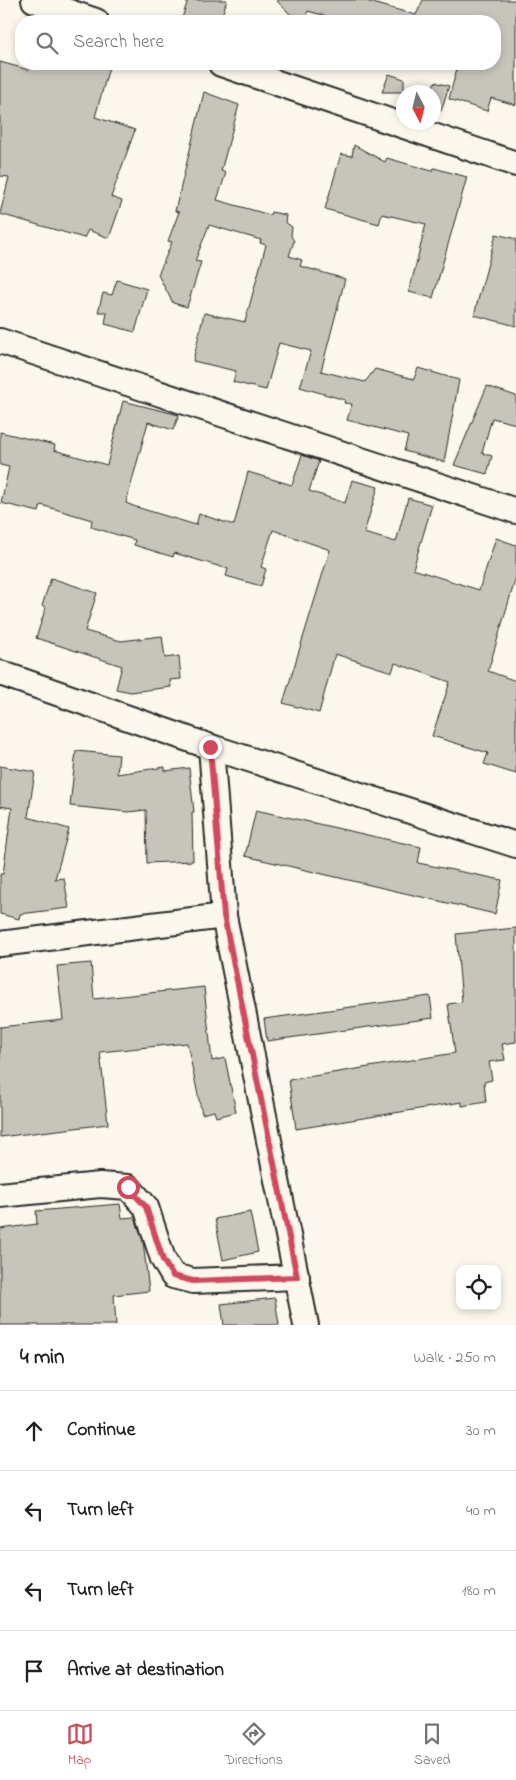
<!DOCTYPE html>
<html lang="en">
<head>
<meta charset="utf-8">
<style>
	:root { --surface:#fff; --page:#f6f6f6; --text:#202124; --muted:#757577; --line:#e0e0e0; --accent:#d1495b }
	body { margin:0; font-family:"Indie Flower",sans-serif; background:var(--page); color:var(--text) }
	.controls { position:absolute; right:15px; bottom:15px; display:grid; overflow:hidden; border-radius:10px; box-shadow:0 2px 8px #0003 }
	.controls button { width:45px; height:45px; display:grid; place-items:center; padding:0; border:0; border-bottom:1px solid var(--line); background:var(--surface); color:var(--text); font:25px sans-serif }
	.compass { position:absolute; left:396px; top:85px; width:45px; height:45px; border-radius:50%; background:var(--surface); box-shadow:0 2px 8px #0003; rotate:173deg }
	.stop { position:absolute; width:15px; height:15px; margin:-11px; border:4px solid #d1495b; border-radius:50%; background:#fff }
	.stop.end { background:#d1495b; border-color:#fff; box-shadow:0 1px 5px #0008 }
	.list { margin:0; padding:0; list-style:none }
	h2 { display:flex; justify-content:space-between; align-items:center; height:65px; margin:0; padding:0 20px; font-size:21px }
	h2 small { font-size:16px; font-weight:400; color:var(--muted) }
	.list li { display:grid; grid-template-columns:32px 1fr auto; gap:15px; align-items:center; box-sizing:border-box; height:80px; padding:0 20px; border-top:1px solid var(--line) }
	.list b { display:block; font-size:19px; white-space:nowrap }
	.list em { font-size:16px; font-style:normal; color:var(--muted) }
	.icon { flex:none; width:28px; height:28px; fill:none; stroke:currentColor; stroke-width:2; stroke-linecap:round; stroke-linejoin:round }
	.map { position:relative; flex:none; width:516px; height:1325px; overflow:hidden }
	.search { position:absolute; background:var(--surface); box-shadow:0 2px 8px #0003; left:15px; right:15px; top:15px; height:55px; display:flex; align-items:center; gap:12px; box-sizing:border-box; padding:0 18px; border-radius:20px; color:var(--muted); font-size:19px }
	.sheet { height:385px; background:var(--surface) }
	nav { display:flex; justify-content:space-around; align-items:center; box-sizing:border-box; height:70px; border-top:1px solid var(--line); background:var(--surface); font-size:14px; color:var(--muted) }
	nav a { display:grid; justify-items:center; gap:2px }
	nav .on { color:var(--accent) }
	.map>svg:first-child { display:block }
	.building { fill:#c7c4bc; stroke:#2b2b2b }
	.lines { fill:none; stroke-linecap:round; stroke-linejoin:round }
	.minor-casing { stroke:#2b2b2b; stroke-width:28 }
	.minor { stroke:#fbf7ec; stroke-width:24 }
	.route { stroke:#d1495b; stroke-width:6 }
</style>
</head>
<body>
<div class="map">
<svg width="516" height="1325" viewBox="0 0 516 1325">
	<rect width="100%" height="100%" fill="#fbf7ec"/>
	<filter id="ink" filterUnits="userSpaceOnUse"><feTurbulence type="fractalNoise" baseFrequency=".02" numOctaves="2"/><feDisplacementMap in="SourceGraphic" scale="10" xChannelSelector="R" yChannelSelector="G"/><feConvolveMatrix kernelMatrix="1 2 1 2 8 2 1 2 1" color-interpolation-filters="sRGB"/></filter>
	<g filter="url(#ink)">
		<g class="building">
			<path d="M 188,0 L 227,0 L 220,21 L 181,21 Z"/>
			<path d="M 276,0 L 362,0 L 416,15 L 423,0 L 516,0 L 516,105 L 491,98 L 487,111 L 449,99 L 458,64 L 495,64 L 495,21 L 433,21 L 421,17 L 420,21 L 343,21 L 308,11 L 304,20 L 291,15 Z"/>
			<path d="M 0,62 L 29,70 L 31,64 L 110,64 L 95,117 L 135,130 L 111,197 L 122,201 L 109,238 L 88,230 L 84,238 L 0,214 L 9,177 L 0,176 Z"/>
			<path d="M 389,74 L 404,79 L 404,92 L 382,92 Z"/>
			<path d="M 435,82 L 449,86 L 441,111 L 434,109 L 434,92 L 430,92 Z"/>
			<path d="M 204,92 L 239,105 L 221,171 L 226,173 L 217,200 L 270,215 L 271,212 L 286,215 L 285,222 L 292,227 L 291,236 L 294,241 L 289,256 L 302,260 L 300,266 L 345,279 L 321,371 L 365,382 L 375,369 L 414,379 L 418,368 L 459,380 L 444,462 L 404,451 L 408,436 L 347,420 L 352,404 L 344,403 L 345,400 L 300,387 L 311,351 L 279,343 L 266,390 L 233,382 L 236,371 L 193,361 L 204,313 L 245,322 L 266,245 L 260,243 L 261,240 L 209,225 L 195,261 L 201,262 L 187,307 L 173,303 L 158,275 L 172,242 L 168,241 L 179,212 L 175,211 Z"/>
			<path d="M 354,145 L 385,162 L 387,158 L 432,171 L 434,168 L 467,177 L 433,298 L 409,292 L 426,224 L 382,214 L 379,224 L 325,209 L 341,154 L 352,156 Z"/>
			<path d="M 496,234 L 516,239 L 516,326 L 474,315 Z"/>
			<path d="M 117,280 L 147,289 L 135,332 L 105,324 L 107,312 L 98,312 L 103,293 L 112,295 Z"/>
			<path d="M 487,386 L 516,396 L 516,424 L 492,418 L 482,453 L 492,456 L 487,474 L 454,465 Z"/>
			<path d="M 123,401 L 179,415 L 173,430 L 148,422 L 126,503 L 136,507 L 196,525 L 199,514 L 234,525 L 248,472 L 292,485 L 302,455 L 319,461 L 309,491 L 345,503 L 352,480 L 378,487 L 364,533 L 396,542 L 408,498 L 432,505 L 413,569 L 479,590 L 496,538 L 516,545 L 516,577 L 488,671 L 516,681 L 516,774 L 484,764 L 488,753 L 432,736 L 450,682 L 395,663 L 392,672 L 335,654 L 319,713 L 283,703 L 330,550 L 273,530 L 261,567 L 266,569 L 261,586 L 226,576 L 228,569 L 174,553 L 173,557 L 134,545 L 135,540 L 91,527 L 92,520 L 41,505 L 39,512 L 1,503 L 9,467 L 0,465 L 0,432 L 55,445 L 54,450 L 107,465 Z"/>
			<path d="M 51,578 L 97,593 L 85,631 L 121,641 L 162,636 L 165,658 L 179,656 L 181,679 L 170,680 L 171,687 L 131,692 L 116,689 L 122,666 L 36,638 L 46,607 L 42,606 Z"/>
			<path d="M 76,751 L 119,755 L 117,774 L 165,767 L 165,771 L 189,768 L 194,812 L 192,812 L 193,861 L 147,863 L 146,810 L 128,812 L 70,806 Z"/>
			<path d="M 0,766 L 35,772 L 28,817 L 69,829 L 55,879 L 64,878 L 69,908 L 20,914 L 19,919 L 0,914 L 0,874 L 3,874 L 12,808 L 0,806 Z"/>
			<path d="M 256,810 L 421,847 L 418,863 L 502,880 L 495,914 L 245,856 Z"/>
			<path d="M 516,928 L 516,1042 L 502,1044 L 505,1060 L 489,1062 L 492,1080 L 484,1082 L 486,1102 L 462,1106 L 462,1102 L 296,1129 L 289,1080 L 455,1053 L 448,1004 L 462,1002 L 456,934 Z"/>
			<path d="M 91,963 L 94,999 L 204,987 L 212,1061 L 225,1058 L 236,1112 L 216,1117 L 214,1111 L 202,1114 L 187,1043 L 100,1052 L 108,1124 L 0,1137 L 0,1027 L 63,1020 L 57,966 Z"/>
			<path d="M 430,996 L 433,1018 L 267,1041 L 264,1019 Z"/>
			<path d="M 120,1204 L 122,1218 L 135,1217 L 143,1241 L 149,1291 L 114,1295 L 116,1325 L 0,1325 L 0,1229 L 37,1224 L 36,1211 Z"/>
			<path d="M 250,1212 L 258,1252 L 223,1260 L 215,1219 Z"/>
			<path d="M 275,1298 L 279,1325 L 224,1325 L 221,1304 Z"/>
		</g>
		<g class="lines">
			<g class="minor-casing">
				<g id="minor">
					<path d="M 34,0 L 96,21"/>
					<path d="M 221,64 L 516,164"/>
					<path d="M 0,341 L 516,511"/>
					<path d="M 0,673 L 211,747 L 516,845"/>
					<path d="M 211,747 L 224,916"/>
					<path d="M 0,944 L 224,916 L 306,1325"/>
					<path d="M 0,1195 L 100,1185 L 128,1187 L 146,1207 L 163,1259 L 173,1276 L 193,1281 L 297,1277"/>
				</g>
			</g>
			<use href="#minor" class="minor"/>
		</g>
	</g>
	<g class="lines" filter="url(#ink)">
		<path class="route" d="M 128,1187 L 146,1207 L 163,1260 L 173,1276 L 193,1281 L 297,1277 L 224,916 L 210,747"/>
	</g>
</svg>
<div class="controls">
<button><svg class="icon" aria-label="locate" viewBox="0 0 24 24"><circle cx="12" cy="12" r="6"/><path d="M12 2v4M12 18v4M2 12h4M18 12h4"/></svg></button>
</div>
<svg class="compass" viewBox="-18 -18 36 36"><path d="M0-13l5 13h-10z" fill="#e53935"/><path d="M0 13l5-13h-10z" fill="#757577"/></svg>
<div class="stop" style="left:128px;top:1187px"></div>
<div class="stop end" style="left:210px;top:747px"></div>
<div class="search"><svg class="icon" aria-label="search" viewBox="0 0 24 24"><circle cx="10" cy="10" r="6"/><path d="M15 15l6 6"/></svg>Search here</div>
</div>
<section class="sheet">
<h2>4 min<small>Walk · 250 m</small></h2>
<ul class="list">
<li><svg class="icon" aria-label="ahead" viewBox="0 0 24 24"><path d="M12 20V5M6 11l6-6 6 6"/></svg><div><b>Continue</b></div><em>30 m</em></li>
<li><svg class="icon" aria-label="left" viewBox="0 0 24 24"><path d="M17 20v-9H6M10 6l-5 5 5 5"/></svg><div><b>Turn left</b></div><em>40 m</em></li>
<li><svg class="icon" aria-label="left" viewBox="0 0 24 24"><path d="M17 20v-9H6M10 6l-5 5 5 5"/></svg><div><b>Turn left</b></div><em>180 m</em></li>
<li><svg class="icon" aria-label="arrive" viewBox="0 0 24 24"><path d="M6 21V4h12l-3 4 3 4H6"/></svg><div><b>Arrive at destination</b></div></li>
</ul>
</section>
<nav>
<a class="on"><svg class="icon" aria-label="map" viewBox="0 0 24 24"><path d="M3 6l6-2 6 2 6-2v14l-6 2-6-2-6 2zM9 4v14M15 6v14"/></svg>Map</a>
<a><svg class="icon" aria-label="directions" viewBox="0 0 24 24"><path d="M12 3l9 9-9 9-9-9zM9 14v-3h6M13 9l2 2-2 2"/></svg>Directions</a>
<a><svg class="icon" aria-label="saved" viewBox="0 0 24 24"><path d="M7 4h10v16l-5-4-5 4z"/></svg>Saved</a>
</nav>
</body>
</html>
